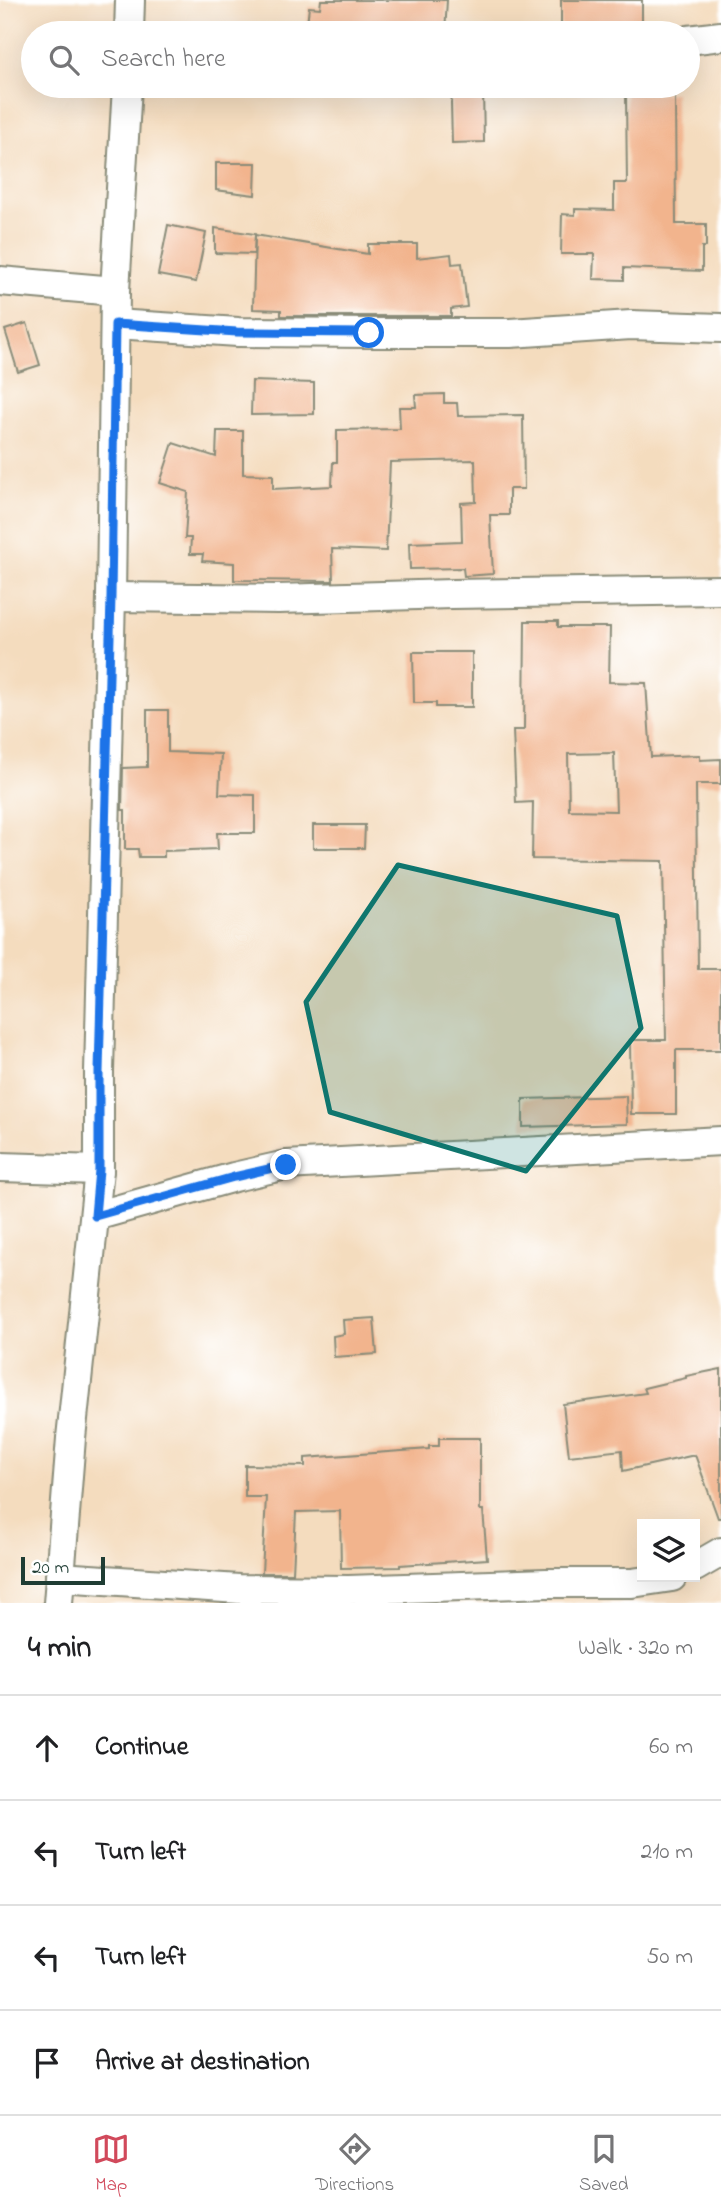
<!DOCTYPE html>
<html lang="en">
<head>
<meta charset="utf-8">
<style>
	:root { --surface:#fff; --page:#f6f6f6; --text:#202124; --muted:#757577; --line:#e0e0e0; --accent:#d1495b }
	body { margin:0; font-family:"Indie Flower",sans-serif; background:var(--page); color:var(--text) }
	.controls { position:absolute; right:21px; bottom:21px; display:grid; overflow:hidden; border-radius:0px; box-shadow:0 7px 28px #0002 }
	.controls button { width:63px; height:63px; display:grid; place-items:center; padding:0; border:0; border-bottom:2px solid var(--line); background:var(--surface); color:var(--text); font:35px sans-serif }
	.scale { position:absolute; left:21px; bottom:18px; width:84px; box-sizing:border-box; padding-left:7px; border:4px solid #1f3d34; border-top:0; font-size:19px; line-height:24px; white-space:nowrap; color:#1f3d34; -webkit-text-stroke:5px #fff; paint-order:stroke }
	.stop { position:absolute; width:21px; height:21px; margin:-16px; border:5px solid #1a73e8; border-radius:50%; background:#fff }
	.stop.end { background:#1a73e8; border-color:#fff; box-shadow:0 2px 7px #0008 }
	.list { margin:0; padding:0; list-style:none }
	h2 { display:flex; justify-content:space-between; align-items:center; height:91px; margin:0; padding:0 28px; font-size:30px }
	h2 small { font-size:23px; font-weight:400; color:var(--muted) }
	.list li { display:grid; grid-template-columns:46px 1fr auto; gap:21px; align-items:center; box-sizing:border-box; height:105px; padding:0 28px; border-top:2px solid var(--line) }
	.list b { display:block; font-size:26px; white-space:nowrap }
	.list em { font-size:23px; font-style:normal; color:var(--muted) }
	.icon { flex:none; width:38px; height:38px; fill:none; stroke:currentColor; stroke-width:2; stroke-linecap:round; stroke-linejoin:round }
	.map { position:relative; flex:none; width:721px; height:1603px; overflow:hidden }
	.search { position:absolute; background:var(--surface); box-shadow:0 7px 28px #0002; left:21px; right:21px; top:21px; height:77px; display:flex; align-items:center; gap:18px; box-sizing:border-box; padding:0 24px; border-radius:38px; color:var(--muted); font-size:26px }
	.sheet { height:511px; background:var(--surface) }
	nav { display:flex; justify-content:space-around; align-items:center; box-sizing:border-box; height:98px; border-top:2px solid var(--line); background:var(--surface); font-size:19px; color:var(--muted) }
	nav a { display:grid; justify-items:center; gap:4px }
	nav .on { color:var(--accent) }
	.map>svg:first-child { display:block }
	.building { fill:#f2b48d; fill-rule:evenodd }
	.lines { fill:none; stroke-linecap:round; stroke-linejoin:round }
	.minor-casing { stroke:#8a8c79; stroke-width:32 }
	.minor { stroke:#fff; stroke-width:28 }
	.route { stroke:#1a73e8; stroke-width:9 }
	.marked { fill:#0f766e; fill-opacity:0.2; stroke:#0f766e; stroke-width:5; stroke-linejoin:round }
</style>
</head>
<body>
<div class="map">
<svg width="721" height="1603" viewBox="0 0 721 1603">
	<rect width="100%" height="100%" fill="#fff"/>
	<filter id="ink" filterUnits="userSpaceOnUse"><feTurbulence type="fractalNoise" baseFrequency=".0143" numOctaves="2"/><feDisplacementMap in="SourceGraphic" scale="14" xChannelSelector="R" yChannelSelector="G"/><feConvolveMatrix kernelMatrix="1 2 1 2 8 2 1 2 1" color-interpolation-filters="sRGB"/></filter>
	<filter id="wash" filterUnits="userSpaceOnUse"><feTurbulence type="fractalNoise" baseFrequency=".00686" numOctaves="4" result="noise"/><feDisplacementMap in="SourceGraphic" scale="28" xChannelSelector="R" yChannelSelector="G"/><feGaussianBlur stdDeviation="1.57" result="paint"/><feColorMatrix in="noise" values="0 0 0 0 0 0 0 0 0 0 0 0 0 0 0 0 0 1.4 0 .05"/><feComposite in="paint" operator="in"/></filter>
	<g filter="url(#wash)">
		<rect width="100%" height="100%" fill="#f4dcbe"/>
		<g id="blocks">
			<g class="building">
				<path d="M 321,0 L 447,0 L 445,33 L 409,31 L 409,33 L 306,33 L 309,7 L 320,8 Z"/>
				<path d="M 561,0 L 642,0 L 642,28 L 616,28 L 616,33 L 561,33 Z"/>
				<path d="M 459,90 L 483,90 L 484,142 L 452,143 L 451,102 L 452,98 L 459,97 Z"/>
				<path d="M 675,93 L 676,224 L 706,224 L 706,247 L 702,247 L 702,271 L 624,268 L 624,280 L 593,279 L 594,254 L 561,254 L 562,214 L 575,215 L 575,209 L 614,210 L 614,183 L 627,183 L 626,94 Z"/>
				<path d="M 216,163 L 256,163 L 255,195 L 216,190 Z"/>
				<path d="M 168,225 L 206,233 L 196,282 L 158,275 Z"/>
				<path d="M 215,228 L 255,234 L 254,254 L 215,253 Z"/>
				<path d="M 255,235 L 368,254 L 368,244 L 417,244 L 417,258 L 451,254 L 452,264 L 462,263 L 467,307 L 451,309 L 451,316 L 281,316 L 281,310 L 253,309 Z"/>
				<path d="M 27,323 L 40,365 L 18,372 L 5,330 Z"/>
				<path d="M 252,381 L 314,383 L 314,414 L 251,415 Z"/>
				<path d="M 444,394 L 444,403 L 457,403 L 458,416 L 523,415 L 524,489 L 509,489 L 509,515 L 490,515 L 493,574 L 464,576 L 463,568 L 410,569 L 409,543 L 462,541 L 461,503 L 476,502 L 475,460 L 390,462 L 386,551 L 332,549 L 333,581 L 234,580 L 234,563 L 202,561 L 203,554 L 190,554 L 191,538 L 185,538 L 188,492 L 160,483 L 173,443 L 216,457 L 217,431 L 243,431 L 243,474 L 273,475 L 273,489 L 332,486 L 333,462 L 337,462 L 337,430 L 400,429 L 399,407 L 416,407 L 415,395 Z"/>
				<path d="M 525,621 L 558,621 L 558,627 L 610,627 L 609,682 L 646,683 L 651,757 L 700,755 L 700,760 L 721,759 L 721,784 L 696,784 L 698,969 L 721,969 L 721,1050 L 676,1050 L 676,1114 L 631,1114 L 630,1040 L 666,1040 L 663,861 L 532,859 L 533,802 L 516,803 L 513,730 L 524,730 ZM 614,753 L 616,811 L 569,810 L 568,754 Z"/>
				<path d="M 413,652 L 472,652 L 472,707 L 436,707 L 436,703 L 414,703 Z"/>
				<path d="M 147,710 L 168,710 L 168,752 L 221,754 L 219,794 L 255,795 L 255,833 L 217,833 L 218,849 L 164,851 L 164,857 L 139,857 L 138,849 L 125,849 L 125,810 L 122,810 L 123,768 L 147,767 Z"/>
				<path d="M 313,825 L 365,825 L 364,848 L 313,848 Z"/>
				<path d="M 626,1096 L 627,1124 L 523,1127 L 523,1099 Z"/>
				<path d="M 374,1318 L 377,1354 L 334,1357 L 333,1336 L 344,1334 L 343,1320 Z"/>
				<path d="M 721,1369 L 721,1518 L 718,1518 L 695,1455 L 623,1471 L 622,1450 L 569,1456 L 563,1404 L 646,1393 L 644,1388 L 686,1378 L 686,1376 Z"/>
				<path d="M 439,1438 L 480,1438 L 480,1510 L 483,1510 L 487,1559 L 400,1565 L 400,1567 L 341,1568 L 340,1511 L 296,1512 L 293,1573 L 262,1573 L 266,1497 L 245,1497 L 245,1465 L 305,1466 L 305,1458 L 429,1449 L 429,1446 L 439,1446 Z"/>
			</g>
		</g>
	</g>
	<g filter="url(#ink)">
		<use href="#blocks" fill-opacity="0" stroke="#8a8c79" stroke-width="2"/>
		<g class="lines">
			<g class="minor-casing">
				<g id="minor">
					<path d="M 129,33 L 130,0"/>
					<path d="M 688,40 L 721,36"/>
					<path d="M 0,281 L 115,291"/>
					<path d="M 115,324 L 238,332 L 369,333 L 510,333 L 631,325 L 721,328"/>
					<path d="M 111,597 L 278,599 L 452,594 L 721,590"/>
					<path d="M 0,1167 L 99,1170"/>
					<path d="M 95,1216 L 234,1177 L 286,1165 L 721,1141"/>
					<path d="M 695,1567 L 721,1552"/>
					<path d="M 60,1577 L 239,1589 L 349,1590 L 546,1583 L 632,1583 L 672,1577"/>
					<path d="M 58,1603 L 71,1438 L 99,1170 L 99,1072 L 111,597 L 115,291 L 127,86"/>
				</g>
			</g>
			<use href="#minor" class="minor"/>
		</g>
	</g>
	<g class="lines" filter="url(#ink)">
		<path class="route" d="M 286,1165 L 234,1177 L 95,1216 L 99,1170 L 99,1072 L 111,597 L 115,324 L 237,332 L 369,333"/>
	</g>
	<path class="marked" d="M 398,865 L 617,916 L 641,1028 L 526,1171 L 330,1112 L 306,1002 Z"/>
</svg>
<div class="controls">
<button><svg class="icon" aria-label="layers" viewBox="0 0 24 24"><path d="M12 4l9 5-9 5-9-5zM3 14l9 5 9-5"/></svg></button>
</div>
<div class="scale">20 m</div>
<div class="stop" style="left:369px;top:333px"></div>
<div class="stop end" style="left:286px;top:1165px"></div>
<div class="search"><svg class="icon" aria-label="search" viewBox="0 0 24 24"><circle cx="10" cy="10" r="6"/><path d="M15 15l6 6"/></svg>Search here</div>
</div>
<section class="sheet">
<h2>4 min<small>Walk · 320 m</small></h2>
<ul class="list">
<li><svg class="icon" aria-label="ahead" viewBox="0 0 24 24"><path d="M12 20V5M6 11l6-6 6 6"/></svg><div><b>Continue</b></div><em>60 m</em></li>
<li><svg class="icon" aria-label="left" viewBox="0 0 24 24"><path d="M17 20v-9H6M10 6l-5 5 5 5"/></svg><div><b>Turn left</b></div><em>210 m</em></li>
<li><svg class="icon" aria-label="left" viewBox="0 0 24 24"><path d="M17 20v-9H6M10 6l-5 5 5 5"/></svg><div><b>Turn left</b></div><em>50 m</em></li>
<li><svg class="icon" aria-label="arrive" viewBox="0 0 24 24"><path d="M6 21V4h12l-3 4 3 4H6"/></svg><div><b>Arrive at destination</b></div></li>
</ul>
</section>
<nav>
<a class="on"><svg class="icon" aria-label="map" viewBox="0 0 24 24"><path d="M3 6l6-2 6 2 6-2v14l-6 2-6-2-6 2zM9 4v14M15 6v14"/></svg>Map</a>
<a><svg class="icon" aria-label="directions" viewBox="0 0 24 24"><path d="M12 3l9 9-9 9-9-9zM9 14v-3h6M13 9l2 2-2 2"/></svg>Directions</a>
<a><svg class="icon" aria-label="saved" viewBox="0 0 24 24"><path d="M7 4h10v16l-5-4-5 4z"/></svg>Saved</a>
</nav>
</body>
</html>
